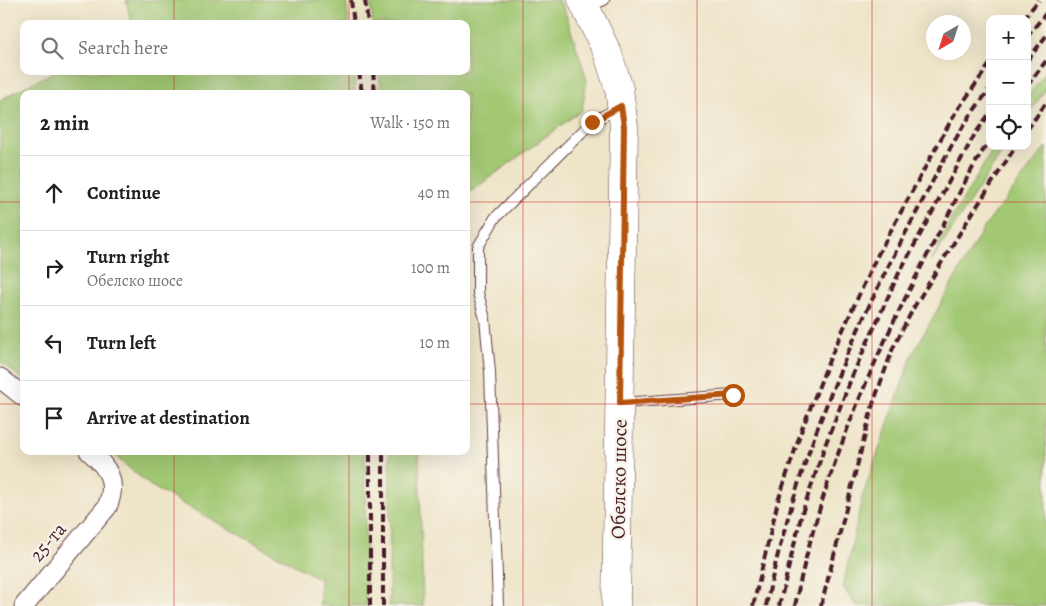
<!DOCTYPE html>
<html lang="en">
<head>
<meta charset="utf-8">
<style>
	:root { --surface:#fff; --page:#f6f6f6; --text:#202124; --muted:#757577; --line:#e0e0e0 }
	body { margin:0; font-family:Alegreya,serif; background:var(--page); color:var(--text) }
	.controls { position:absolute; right:15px; top:15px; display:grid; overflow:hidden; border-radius:10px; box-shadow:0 5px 20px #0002 }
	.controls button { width:45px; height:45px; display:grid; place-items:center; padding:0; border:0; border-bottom:1px solid var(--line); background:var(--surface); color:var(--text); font:25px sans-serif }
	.compass { position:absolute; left:926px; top:15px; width:45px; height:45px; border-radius:50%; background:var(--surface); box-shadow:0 5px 20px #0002; rotate:219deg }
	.stop { position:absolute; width:15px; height:15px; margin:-11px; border:4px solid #b45309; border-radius:50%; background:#fff }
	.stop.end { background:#b45309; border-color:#fff; box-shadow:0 1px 5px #0008 }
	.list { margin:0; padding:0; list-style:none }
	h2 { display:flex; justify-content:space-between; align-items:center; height:65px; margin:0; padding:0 20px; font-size:21px }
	h2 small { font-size:16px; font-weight:400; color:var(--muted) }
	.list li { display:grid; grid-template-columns:32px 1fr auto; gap:15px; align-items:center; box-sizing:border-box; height:75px; padding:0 20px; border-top:1px solid var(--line) }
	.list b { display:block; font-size:19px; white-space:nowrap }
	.list p { margin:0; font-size:16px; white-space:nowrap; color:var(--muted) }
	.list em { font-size:16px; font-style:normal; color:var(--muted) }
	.icon { flex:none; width:28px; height:28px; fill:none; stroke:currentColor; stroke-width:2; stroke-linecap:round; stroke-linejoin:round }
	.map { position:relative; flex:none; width:1046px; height:606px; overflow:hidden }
	.search { position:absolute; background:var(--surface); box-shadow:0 5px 20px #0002; left:20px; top:20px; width:450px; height:55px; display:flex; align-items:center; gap:12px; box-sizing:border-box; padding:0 18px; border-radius:10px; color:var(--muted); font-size:19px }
	.panel { position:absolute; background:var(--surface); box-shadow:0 5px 20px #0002; left:20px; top:90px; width:450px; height:365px; border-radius:10px }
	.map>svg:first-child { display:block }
	.green { fill:#a2c873; stroke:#76744f }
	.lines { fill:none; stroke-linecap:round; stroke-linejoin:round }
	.lane-casing { stroke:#633d42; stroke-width:12 }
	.street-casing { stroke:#633d42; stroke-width:21 }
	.secondary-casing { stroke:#633d42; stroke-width:29 }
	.lane { stroke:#fff; stroke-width:10 }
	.street { stroke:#fff; stroke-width:19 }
	.secondary { stroke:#fff; stroke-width:28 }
	.rail { stroke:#4a1f2b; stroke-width:4; stroke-dasharray:8 4; stroke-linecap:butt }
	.route { stroke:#b45309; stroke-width:6 }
	.grid { fill:none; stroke:#d62828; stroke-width:1; stroke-opacity:0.55 }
	.labels { text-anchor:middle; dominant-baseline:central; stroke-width:4.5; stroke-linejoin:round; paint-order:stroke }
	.street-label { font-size:20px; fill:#4a1f2b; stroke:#f7f3e8 }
</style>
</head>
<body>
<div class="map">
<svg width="1046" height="606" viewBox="0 0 1046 606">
	<rect width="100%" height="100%" fill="#f7f3e8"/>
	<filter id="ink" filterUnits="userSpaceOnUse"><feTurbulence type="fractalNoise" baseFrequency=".02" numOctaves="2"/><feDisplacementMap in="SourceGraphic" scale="10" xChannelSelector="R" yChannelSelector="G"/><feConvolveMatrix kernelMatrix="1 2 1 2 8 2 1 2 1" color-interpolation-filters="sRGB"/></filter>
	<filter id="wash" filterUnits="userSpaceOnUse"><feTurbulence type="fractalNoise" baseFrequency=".0096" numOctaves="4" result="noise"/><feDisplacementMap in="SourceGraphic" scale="20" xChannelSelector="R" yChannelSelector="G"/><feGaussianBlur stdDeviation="1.12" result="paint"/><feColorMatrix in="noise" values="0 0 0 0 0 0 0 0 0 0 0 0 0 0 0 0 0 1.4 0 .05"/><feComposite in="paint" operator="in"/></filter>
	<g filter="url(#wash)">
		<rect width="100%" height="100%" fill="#eee4c7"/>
		<g class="green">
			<path d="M 126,0 L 346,0 L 349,24 L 132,24 Z"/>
			<path d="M 370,0 L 558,0 L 564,9 L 587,80 L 582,110 L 466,195 L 466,94 L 381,94 L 379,71 L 466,71 L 466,24 L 373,24 Z"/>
			<path d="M 55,71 L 354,71 L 355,94 L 24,94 L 24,381 L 0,361 L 0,100 Z"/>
			<path d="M 1046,72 L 1046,89 L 1027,116 L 1027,97 Z"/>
			<path d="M 995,146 L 1006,146 L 931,262 L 950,221 Z"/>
			<path d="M 1046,147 L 1046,606 L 856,606 L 843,587 L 862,498 L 912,355 L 983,229 Z"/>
			<path d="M 109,451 L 365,451 L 366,606 L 320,606 L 320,579 L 151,486 Z"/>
			<path d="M 390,451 L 419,451 L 423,606 L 389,606 Z"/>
		</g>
	</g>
	<g filter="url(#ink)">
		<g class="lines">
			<g class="lane-casing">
				<g id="lane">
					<path d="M 588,7 L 604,0"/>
					<path d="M 622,403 L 733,395"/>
					<path d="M 498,606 L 490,372 L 485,319 L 478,293 L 478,247 L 495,218 L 592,122 L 620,107"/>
				</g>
			</g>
			<g class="street-casing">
				<g id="street">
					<path d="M 0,378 L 24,397"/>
					<path d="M 24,606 L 107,507 C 118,482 108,467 89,451"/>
				</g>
			</g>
			<g class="secondary-casing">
				<path id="secondary" d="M 582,0 L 608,54 L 619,89 L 624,126 L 616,606"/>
			</g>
			<use href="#lane" class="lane"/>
			<use href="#street" class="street"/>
			<use href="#secondary" class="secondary"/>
			<g class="rail">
				<path d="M 351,0 L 354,24"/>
				<path d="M 365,0 L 368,24"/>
				<path d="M 1023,19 L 1039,0"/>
				<path d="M 1027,37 L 1046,13"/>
				<path d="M 1027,61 L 1046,36"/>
				<path d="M 359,71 L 362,94"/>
				<path d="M 373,71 L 375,94"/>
				<path d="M 1027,86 L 1046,61"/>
				<path d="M 1027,130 L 1046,103"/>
				<path d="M 370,606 L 370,451"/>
				<path d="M 383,606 L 383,451"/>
				<path d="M 753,606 L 778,501 L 802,429 L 830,358 L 876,258 L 921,175 L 954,115 L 990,64"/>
				<path d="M 766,606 C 794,470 848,340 913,219 C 930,187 946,153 966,122 C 973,111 982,100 990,88"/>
				<path d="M 779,606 L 802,513 L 826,443 L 853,374 L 898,275 L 975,134 L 990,113"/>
				<path d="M 795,606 C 821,475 876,350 939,233 C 955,202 970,169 990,140"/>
				<path d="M 821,606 L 873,404 L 893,348 L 914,307 L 968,220 L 1016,146"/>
			</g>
		</g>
	</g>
	<g class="lines" filter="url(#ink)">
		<path class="route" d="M 592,122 L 621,106 L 624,126 L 620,403 L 733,395"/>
	</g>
	<path class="grid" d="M 174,0 L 174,24M 349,0 L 349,24M 523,0 L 523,606M 697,0 L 697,606M 872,0 L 872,606M 174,71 L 174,94M 349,71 L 349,94M 0,202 L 24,202M 466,202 L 1046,202M 0,404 L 24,404M 466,404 L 1046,404M 174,451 L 174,606M 349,451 L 349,606"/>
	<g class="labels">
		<g class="street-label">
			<text transform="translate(619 479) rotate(-89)">Обелско шосе</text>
			<text transform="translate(48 542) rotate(-50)">25-та</text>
		</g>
	</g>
</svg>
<div class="controls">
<button>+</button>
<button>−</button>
<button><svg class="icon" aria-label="locate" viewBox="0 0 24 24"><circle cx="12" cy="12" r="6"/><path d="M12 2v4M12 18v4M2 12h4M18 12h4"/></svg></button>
</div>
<svg class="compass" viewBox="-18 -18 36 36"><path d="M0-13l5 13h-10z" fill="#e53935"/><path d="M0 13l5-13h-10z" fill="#757577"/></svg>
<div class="stop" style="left:733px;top:395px"></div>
<div class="stop end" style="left:592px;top:122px"></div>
<div class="search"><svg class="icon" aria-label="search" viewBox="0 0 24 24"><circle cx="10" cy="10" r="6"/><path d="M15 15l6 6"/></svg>Search here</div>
<section class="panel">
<h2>2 min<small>Walk · 150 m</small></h2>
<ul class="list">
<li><svg class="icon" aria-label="ahead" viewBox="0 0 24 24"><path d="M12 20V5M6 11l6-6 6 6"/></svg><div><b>Continue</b></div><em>40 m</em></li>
<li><svg class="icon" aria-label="right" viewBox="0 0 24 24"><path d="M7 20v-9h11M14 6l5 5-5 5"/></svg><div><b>Turn right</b><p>Обелско шосе</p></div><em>100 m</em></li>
<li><svg class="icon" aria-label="left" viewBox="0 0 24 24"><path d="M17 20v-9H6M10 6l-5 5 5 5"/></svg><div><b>Turn left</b></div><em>10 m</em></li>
<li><svg class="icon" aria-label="arrive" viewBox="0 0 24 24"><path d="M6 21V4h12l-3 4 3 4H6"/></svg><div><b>Arrive at destination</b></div></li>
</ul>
</section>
</div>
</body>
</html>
